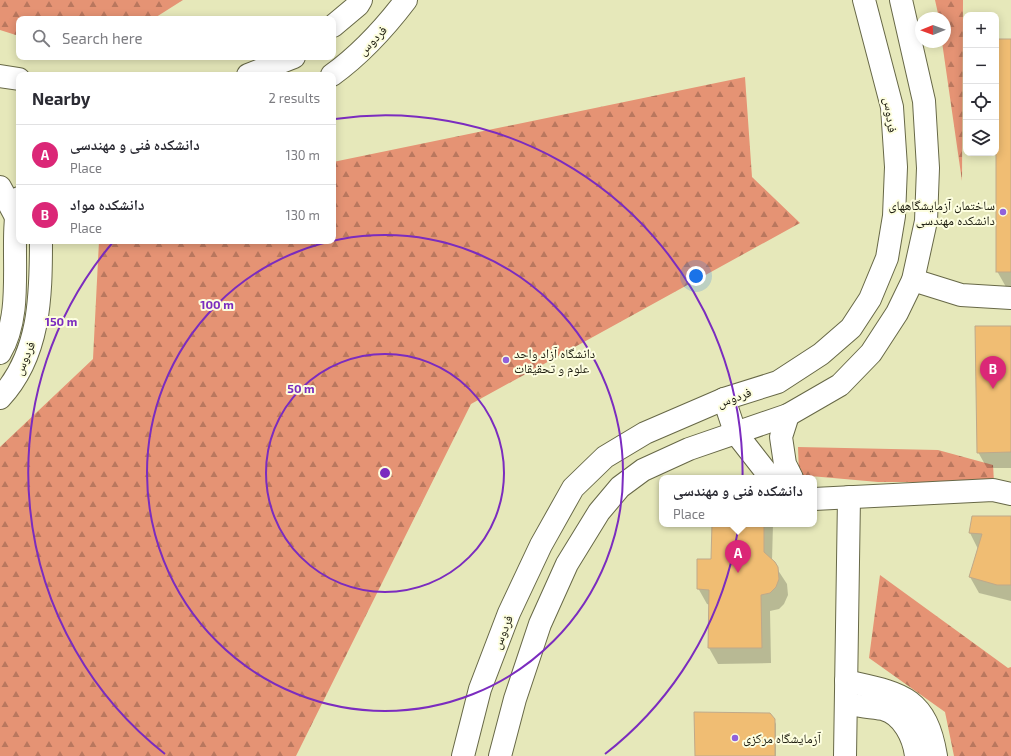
<!DOCTYPE html>
<html lang="en">
<head>
<meta charset="utf-8">
<style>
	:root { --surface:#fff; --page:#f7f7f7; --text:#2b2b33; --muted:#7c7c81; --line:#e1e1e2; --accent:#db2777 }
	body { margin:0; font-family:"Exo 2","Noto Naskh Arabic",sans-serif; background:var(--page); color:var(--text) }
	.controls { position:absolute; right:12px; top:12px; display:grid; overflow:hidden; border-radius:8px; box-shadow:0 2px 10px #0003 }
	.controls button { width:36px; height:36px; display:grid; place-items:center; padding:0; border:0; border-bottom:1px solid var(--line); background:var(--surface); color:var(--text); font:20px sans-serif }
	.compass { position:absolute; left:915px; top:12px; width:36px; height:36px; border-radius:50%; background:var(--surface); box-shadow:0 2px 10px #0003; rotate:269deg }
	.you { position:absolute; left:696px; top:276px; width:14px; height:14px; margin:-10px; border:3px solid #fff; border-radius:50%; background:#1a73e8; box-shadow:0 0 0 6px #1a73e833 }
	.badge { display:grid; place-items:center; width:26px; height:26px; border-radius:50%; background:var(--accent); color:#fff; font-size:13px; font-weight:700 }
	.pin { position:absolute; translate:-50% -33px; filter:drop-shadow(0 1px 2px #0008) }
	.pin::after { content:''; position:absolute; top:21px; width:14px; height:12px; background:inherit; clip-path:polygon(0 0,100% 0,50% 100%) }
	.popup { position:absolute; left:659px; top:475px; width:158px; height:52px; box-sizing:border-box; display:grid; place-content:center; border-radius:8px; background:var(--surface); filter:drop-shadow(0 1px 3px #0005); font-size:13px; white-space:nowrap; color:var(--muted) }
	.popup b { font-size:15px; color:var(--text) }
	.popup::after { content:''; position:absolute; left:50%; top:100%; margin-left:-8px; border:8px solid transparent; border-top-color:var(--surface) }
	.list { margin:0; padding:0; list-style:none }
	h2 { display:flex; justify-content:space-between; align-items:center; height:52px; margin:0; padding:0 16px; font-size:17px }
	h2 small { font-size:13px; font-weight:400; color:var(--muted) }
	.list li { display:grid; grid-template-columns:26px 1fr auto; gap:12px; align-items:center; box-sizing:border-box; height:60px; padding:0 16px; border-top:1px solid var(--line) }
	.list b { display:block; font-size:15px; white-space:nowrap }
	.list p { margin:0; font-size:13px; white-space:nowrap; color:var(--muted) }
	.list em { font-size:13px; font-style:normal; color:var(--muted) }
	.icon { flex:none; width:22px; height:22px; fill:none; stroke:currentColor; stroke-width:2; stroke-linecap:round; stroke-linejoin:round }
	.map { position:relative; flex:none; width:1011px; height:756px; overflow:hidden }
	.search { position:absolute; background:var(--surface); box-shadow:0 2px 10px #0003; left:16px; top:16px; width:320px; height:44px; display:flex; align-items:center; gap:10px; box-sizing:border-box; padding:0 14px; border-radius:8px; color:var(--muted); font-size:15px }
	.panel { position:absolute; background:var(--surface); box-shadow:0 2px 10px #0003; left:16px; top:72px; width:320px; height:172px; border-radius:8px }
	.map>svg:first-child { display:block }
	.built { fill:#e6e8ba; fill-rule:evenodd }
	.forest { fill:url(#forest-firs) }
	.shadow { fill:#0003 }
	.building { fill:#f0bd73; stroke:#bfa98a }
	.lines { fill:none; stroke-linecap:round; stroke-linejoin:round }
	.minor-casing { stroke:#676847; stroke-width:24 }
	.minor { stroke:#fff; stroke-width:22 }
	.ring { fill:none; stroke:#7b2cbf; stroke-width:2 }
	.poi-dot { fill:#9061db; stroke:#fdfee0; stroke-width:1.5 }
	.labels { text-anchor:middle; dominant-baseline:central; stroke-width:4; stroke-linejoin:round; paint-order:stroke }
	.street-label { font-size:13px; fill:#1c1c0e; stroke:#fdfee0 }
	.poi-label { font-size:13px; fill:#1c1c0e; stroke:#fdfee0; text-anchor:start }
	.centre { fill:#7b2cbf; stroke:#fdfee0; stroke-width:2 }
	.ring-label { font-size:12px; text-anchor:middle; font-weight:bold; fill:#7b2cbf; stroke:#fdfee0; stroke-width:4; stroke-linejoin:round; paint-order:stroke }
</style>
</head>
<body>
<div class="map">
<svg width="1011" height="756" viewBox="0 0 1011 756">
	<defs>
		<pattern id="forest-firs" width="22" height="20" patternUnits="userSpaceOnUse"><rect width="22" height="20" fill="#e59374"/><path d="M5 1l3.5 6h-7zM16 11l3.5 6h-7z" fill="#b9775e"/></pattern>
	</defs>
	<rect width="100%" height="100%" fill="#f0f2cc"/>
	<path class="built" d="M 0,0 L 1011,0 L 1011,756 L 0,756 ZM 966,15 L 996,15 L 996,153 L 966,153 ZM 921,18 L 945,18 L 945,42 L 921,42 ZM 19,19 L 333,19 L 333,57 L 19,57 ZM 19,75 L 333,75 L 333,241 L 19,241 ZM 662,478 L 814,478 L 814,524 L 662,524 Z"/>
	<g class="forest">
		<path d="M 0,0 L 183,0 L 153,19 L 19,19 L 19,36 L 0,30 Z"/>
		<path d="M 935,0 L 963,0 L 962,181 L 942,42 L 945,42 L 945,18 L 939,18 Z"/>
		<path d="M 745,77 L 752,177 L 800,223 L 471,404 L 296,756 L 0,756 L 0,447 L 93,359 L 99,241 L 333,241 L 333,162 Z"/>
		<path d="M 798,447 L 938,450 L 993,465 L 994,482 L 878,482 L 799,475 Z"/>
		<path d="M 880,575 L 1008,668 L 1011,667 L 1011,756 L 954,756 L 945,712 L 869,658 Z"/>
	</g>
	<g class="shadow">
		<path d="M 996,40 L 1011,40 L 1011,287 L 1006,287 L 997,271 Z"/>
		<path d="M 1011,327 L 1011,468 L 987,468 L 978,452 Z"/>
		<path d="M 973,517 L 1011,517 L 1011,601 L 979,593 L 970,577 L 978,549 L 970,533 Z"/>
		<path d="M 713,524 L 773,524 L 772,561 L 787,584 L 788,595 L 784,604 L 779,609 L 770,611 L 771,663 L 718,664 L 709,648 L 710,605 L 707,604 L 698,588 L 712,560 Z"/>
		<path d="M 774,720 L 776,724 L 776,756 L 696,756 Z"/>
	</g>
	<g class="building">
		<rect x="996" y="39" width="15" height="233"/>
		<path d="M 975,326 L 1011,326 L 1011,452 L 977,453 Z"/>
		<path d="M 972,516 L 1011,516 L 1011,585 L 997,585 L 969,577 L 982,534 L 969,533 Z"/>
		<path d="M 712,524 L 764,524 L 764,552 L 775,562 L 778,567 L 779,579 L 776,587 L 770,593 L 761,595 L 762,648 L 708,648 L 709,590 L 697,589 L 697,559 L 711,559 Z"/>
		<path d="M 694,712 L 770,713 L 775,719 L 775,756 L 695,756 Z"/>
	</g>
	<g class="lines">
		<g class="minor-casing">
			<g id="minor">
				<path d="M 333,26 L 358,5 L 361,0"/>
				<path d="M 248,75 L 294,57"/>
				<path d="M 332,75 C 361,54 384,29 406,0"/>
				<path d="M 0,76 L 19,79"/>
				<path d="M 0,187 L 15,215"/>
				<path d="M 913,280 L 961,295 L 1011,298"/>
				<path d="M 0,353 C 26,309 8,247 19,198"/>
				<path d="M 0,398 C 40,355 41,297 41,241"/>
				<path d="M 724,399 L 735,432 L 771,478"/>
				<path d="M 788,415 L 781,437 L 785,464 L 792,478"/>
				<path d="M 814,499 L 993,490 L 1011,494"/>
				<path d="M 846,681 C 899,693 926,695 936,756"/>
				<path d="M 846,704 C 858,706 871,707 883,709 C 903,714 914,738 916,756"/>
				<path d="M 463,756 L 480,689 L 509,613 L 541,545 L 573,488 L 605,457 L 645,433 L 724,399 L 778,382 L 821,354 L 851,328 L 870,299 L 887,258 L 894,216 L 896,167 L 892,107 L 864,0"/>
				<path d="M 500,756 L 515,699 L 540,624 L 567,564 L 599,512 L 620,487 L 643,470 L 689,449 L 788,415 L 840,385 L 871,353 L 897,313 L 913,280 L 926,221 L 928,168 L 924,101 L 901,0"/>
				<path d="M 845,756 L 849,497"/>
			</g>
		</g>
		<use href="#minor" class="minor"/>
	</g>
	<g class="ring">
		<circle cx="385" cy="473" r="119"/>
		<circle cx="385" cy="473" r="238"/>
		<path d="M165 754A357 357 0 0 1 114 241M335 119A357 357 0 0 1 605 754"/>
	</g>
	<g class="poi-dot">
		<circle cx="1003" cy="212" r="4"/>
		<circle cx="506" cy="360" r="4"/>
		<circle cx="735" cy="738" r="4"/>
	</g>
	<g class="labels">
		<g class="street-label">
			<text transform="translate(372 40) rotate(-46)">فردوس</text>
			<text transform="translate(891 115) rotate(83)">فردوس</text>
			<text transform="translate(24 358) rotate(-67)">فردوس</text>
			<text transform="translate(734 397) rotate(-20)">فردوس</text>
			<text transform="translate(502 632) rotate(-68)">فردوس</text>
		</g>
		<g class="poi-label">
			<text x="995" y="205" text-anchor="end">ساختمان آزمایشگاههای<tspan x="995" dy="15">دانشکده مهندسی</tspan></text>
			<text x="514" y="353">دانشگاه آزاد واحد<tspan x="514" dy="15">علوم و تحقیقات</tspan></text>
			<text x="743" y="738">آزمایشگاه مرکزی</text>
		</g>
	</g>
	<circle cx="385" cy="473" r="6" class="centre"/>
	<g class="ring-label">
		<text x="217" y="309">100 m</text>
		<text x="61" y="326">150 m</text>
		<text x="301" y="393">50 m</text>
	</g>
</svg>
<div class="controls">
<button>+</button>
<button>−</button>
<button><svg class="icon" aria-label="locate" viewBox="0 0 24 24"><circle cx="12" cy="12" r="6"/><path d="M12 2v4M12 18v4M2 12h4M18 12h4"/></svg></button>
<button><svg class="icon" aria-label="layers" viewBox="0 0 24 24"><path d="M12 4l9 5-9 5-9-5zM3 14l9 5 9-5"/></svg></button>
</div>
<svg class="compass" viewBox="-18 -18 36 36"><path d="M0-13l5 13h-10z" fill="#e53935"/><path d="M0 13l5-13h-10z" fill="#7c7c81"/></svg>
<div class="you"></div>
<div class="pin badge" style="left:738px;top:573px">A</div>
<div class="popup"><b>دانشکده فنی و مهندسی</b>Place</div>
<div class="pin badge" style="left:993px;top:389px">B</div>
<div class="search"><svg class="icon" aria-label="search" viewBox="0 0 24 24"><circle cx="10" cy="10" r="6"/><path d="M15 15l6 6"/></svg>Search here</div>
<section class="panel">
<h2>Nearby<small>2 results</small></h2>
<ul class="list">
<li><span class="badge">A</span><div><b>دانشکده فنی و مهندسی</b><p>Place</p></div><em>130 m</em></li>
<li><span class="badge">B</span><div><b>دانشکده مواد</b><p>Place</p></div><em>130 m</em></li>
</ul>
</section>
</div>
</body>
</html>
